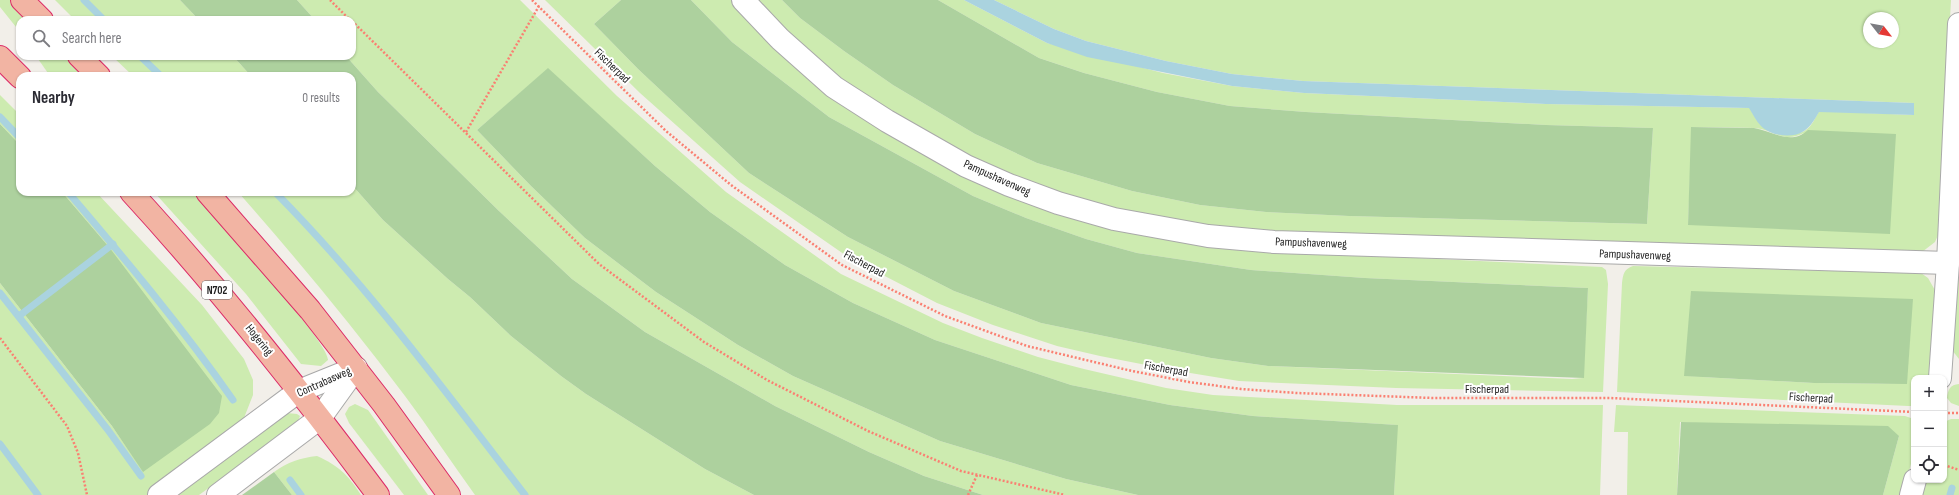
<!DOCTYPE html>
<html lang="en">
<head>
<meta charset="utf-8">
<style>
	:root { --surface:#fff; --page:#f7f7f7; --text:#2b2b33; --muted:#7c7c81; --line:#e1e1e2 }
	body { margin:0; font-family:"Sofia Sans Condensed",sans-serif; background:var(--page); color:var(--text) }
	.controls { position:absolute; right:12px; bottom:12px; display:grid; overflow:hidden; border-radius:8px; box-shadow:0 1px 3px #0004 }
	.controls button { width:36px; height:36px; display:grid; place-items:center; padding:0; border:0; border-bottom:1px solid var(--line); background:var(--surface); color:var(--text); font:20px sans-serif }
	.compass { position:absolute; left:1863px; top:12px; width:36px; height:36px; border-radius:50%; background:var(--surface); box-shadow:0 1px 3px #0004; rotate:121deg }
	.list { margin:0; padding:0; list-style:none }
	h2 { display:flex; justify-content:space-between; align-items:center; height:52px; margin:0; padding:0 16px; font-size:17px }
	h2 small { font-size:13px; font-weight:400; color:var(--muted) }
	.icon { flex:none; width:22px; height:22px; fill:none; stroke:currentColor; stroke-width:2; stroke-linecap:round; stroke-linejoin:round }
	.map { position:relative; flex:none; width:1959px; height:495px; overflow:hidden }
	.search { position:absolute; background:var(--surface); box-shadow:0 1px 3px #0004; left:16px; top:16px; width:340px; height:44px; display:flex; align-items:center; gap:10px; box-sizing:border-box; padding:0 14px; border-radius:12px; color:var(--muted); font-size:15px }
	.panel { position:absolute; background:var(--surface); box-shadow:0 1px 3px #0004; left:16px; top:72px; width:340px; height:124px; border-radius:12px }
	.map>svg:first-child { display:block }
	.grass { fill:#cdebb0; fill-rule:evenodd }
	.forest { fill:#add19e }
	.water { fill:#aad3df }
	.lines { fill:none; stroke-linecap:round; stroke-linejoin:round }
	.stream { stroke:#aad3df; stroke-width:7 }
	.minor-casing { stroke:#a9a9a9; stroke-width:24 }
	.tertiary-casing { stroke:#a9a9a9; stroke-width:24 }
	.trunk-casing { stroke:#dc2a67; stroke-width:24 }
	.path { stroke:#fa8072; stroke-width:2.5; stroke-dasharray:2 2; stroke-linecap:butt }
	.minor { stroke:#fff; stroke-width:22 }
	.tertiary { stroke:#fff; stroke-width:22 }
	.trunk { stroke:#f2b4a3; stroke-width:22 }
	.labels { text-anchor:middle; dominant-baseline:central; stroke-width:4; stroke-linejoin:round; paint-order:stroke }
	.shield { fill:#fff; stroke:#646464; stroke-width:1 }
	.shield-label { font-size:11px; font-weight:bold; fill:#222 }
	.street-label { font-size:12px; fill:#222; stroke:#fff }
</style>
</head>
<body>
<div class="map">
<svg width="1959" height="495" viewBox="0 0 1959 495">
	<rect width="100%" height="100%" fill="#f2efe9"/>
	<g class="grass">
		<path d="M 0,0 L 10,0 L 31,20 L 20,20 L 20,32 L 0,7 Z"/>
		<path d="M 55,0 L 180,0 L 199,20 L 75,20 Z"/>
		<path d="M 297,0 L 520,0 L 617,96 L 726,192 L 841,274 L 943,323 L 982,338 L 1038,357 L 1084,369 L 1166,388 L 1213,395 L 1397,405 L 1603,405 L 1600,495 L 1394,495 L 1397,425 L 1253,416 L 1170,405 L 1071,385 L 935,340 L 853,303 L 785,265 L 710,212 L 655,166 L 548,69 L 477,130 L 531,186 L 585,238 L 656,292 L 738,345 L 793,376 L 940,441 L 1066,479 L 1138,495 L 983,495 L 924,476 L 869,452 L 775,406 L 645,332 L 572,279 L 499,211 L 378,92 L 346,56 L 352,56 L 352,20 L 315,20 Z"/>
		<path d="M 545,0 L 621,0 L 594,24 L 638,69 L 749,173 L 848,237 L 954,291 L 1041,323 L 1211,358 L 1268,366 L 1572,379 L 1583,378 L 1588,288 L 1365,278 L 1251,270 L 1137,253 L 1086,239 L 1026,218 L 973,196 L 829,117 L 732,42 L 691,0 L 734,0 L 964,173 L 1272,251 L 1602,267 L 1606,270 L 1608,284 L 1603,392 L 1396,388 L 1239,381 L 1172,370 L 1100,356 L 1057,346 L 993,325 L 937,303 L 848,257 L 740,182 L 640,93 Z"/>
		<path d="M 752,0 L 782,0 L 800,18 L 844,51 L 893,85 L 975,134 L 1037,163 L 1132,191 L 1200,205 L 1266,212 L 1349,216 L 1647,224 L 1653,128 L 1546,125 L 1306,112 L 1230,106 L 1157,92 L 1084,73 L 1039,58 L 938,0 L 964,0 L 1047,43 L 1163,73 L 1232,86 L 1304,93 L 1546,104 L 1750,108 C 1758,124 1766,134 1785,134 C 1806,135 1810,129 1819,111 L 1913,115 L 1914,103 L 1303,81 L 1232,74 L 1166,61 L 1086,41 L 1054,29 L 994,0 L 1951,0 L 1939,233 L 1935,242 L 1922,252 L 1271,232 L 1157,219 L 1057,194 L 969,158 L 835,80 ZM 1869,18 L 1893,18 L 1893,42 L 1869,42 ZM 1692,127 C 1712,127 1733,127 1754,128 C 1773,129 1783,144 1804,133 L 1688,225 Z"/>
		<path d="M 36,56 L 67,56 L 87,76 L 50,76 Z"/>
		<path d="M 112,56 L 233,56 L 251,76 L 133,76 Z"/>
		<path d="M 0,95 L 20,115 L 20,145 L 0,124 Z"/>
		<path d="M 352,185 L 383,220 L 448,279 L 470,297 L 511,336 L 561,376 L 586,394 L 705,469 L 754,495 L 475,495 C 451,462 429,428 405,396 C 352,325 296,258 238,192 L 352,192 Z"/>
		<path d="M 62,192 L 96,192 L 202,305 L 244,359 L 253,380 L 253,395 L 240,428 L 154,495 L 0,495 L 0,283 L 112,426 L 143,471 L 109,247 Z"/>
		<path d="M 154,192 L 194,192 C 213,214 330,343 328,360 L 321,366 L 301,364 L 246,294 Z"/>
		<path d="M 1959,209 L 1959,359 L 1952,350 Z"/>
		<path d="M 1633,266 L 1921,273 L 1928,278 L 1936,292 L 1929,378 L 1914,378 L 1914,406 L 1908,406 L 1617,392 L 1622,283 C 1623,274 1624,269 1633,266 ZM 1684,376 L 1907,384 L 1814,383 Z"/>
		<path d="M 1959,384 L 1959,406 L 1951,403 L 1947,398 C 1948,389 1950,385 1959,384 Z"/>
		<path d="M 355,404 L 368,410 L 428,495 L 404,495 L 349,423 L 345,414 L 349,407 Z"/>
		<path d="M 1616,405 L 1905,416 L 1914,419 L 1914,452 L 1903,495 L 1883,495 L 1899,436 L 1680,422 L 1677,495 L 1627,495 L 1628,432 L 1614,432 Z"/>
		<path d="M 287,413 L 297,414 L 300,416 L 296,425 L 288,431 L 199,495 L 177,495 Z"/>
		<path d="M 1951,419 L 1959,419 L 1959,495 L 1922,495 L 1926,480 L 1944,480 L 1944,422 Z"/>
		<path d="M 317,456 C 339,466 348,475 361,495 L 292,495 L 274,472 C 288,462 300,458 317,456 Z"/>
	</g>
	<g class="forest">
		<path d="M 180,0 L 297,0 L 315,20 L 199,20 Z"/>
		<path d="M 621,0 L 691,0 L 732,42 L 829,117 L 973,196 L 1026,218 L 1086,239 L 1137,253 L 1251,270 L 1365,278 L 1588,288 L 1584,378 L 1268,366 L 1211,358 L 1041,323 L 954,291 L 848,237 L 749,173 L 638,69 L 594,24 Z"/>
		<path d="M 782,0 L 938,0 L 1039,58 L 1084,73 L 1157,92 L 1230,106 L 1306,112 L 1546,125 L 1653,128 L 1647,224 L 1349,216 L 1266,212 L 1200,205 L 1132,191 L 1037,163 L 975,134 L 893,85 L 844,51 L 800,18 Z"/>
		<path d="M 233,56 L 346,56 L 378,92 L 499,211 L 572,279 L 645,332 L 775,406 L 869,452 L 924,476 L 983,495 L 754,495 L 705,469 L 586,394 L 561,376 L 511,336 L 470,297 L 448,279 L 383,220 L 352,185 L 352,76 L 251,76 Z"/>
		<path d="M 548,68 L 655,166 L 710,212 L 785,265 L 853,303 L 935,340 L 1071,385 L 1170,405 L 1253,416 L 1398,425 L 1394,495 L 1138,495 L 1066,479 L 940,441 L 793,376 L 738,345 L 656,292 L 585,238 L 531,186 L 477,130 Z"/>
		<path d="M 0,124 L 20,145 L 20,192 L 62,192 L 109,247 L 222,396 L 219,413 L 210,424 L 143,472 L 112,426 L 0,283 Z"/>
		<path d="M 1691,127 L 1754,128 C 1772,131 1791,146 1808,130 L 1896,134 L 1890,234 L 1688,225 Z"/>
		<path d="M 1691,291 L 1913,299 L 1907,384 L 1814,383 L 1684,376 Z"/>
		<path d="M 1681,422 L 1888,426 L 1899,436 L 1883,495 L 1677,495 Z"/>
		<path d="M 274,472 L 292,495 L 242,495 Z"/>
	</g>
	<path class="water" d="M 964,0 L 994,0 L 1054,29 L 1086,41 L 1166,61 L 1232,74 L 1303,81 L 1914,103 L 1914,115 L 1819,112 C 1815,119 1811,126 1804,131 C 1793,139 1771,136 1761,126 C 1756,121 1753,114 1749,108 L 1546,104 L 1304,93 L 1232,86 L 1087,57 L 1047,43 Z"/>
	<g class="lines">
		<g class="stream">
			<path d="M 84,0 L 104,20"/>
			<path d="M 140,56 L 161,76"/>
			<path d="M 0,117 L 20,138"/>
			<path d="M 68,192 C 125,259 182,327 233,400"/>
			<path d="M 275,192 C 367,285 445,391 525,495"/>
			<path d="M 0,293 L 108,430 L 141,476"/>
			<path d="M 19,316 L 113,244"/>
			<path d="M 0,444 L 38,495"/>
			<path d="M 290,480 L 301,495"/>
			<path d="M 1950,495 L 1952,488"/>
		</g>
		<g class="minor-casing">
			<g id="minor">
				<path d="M 743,0 L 780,39 L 834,87 L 887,121 L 966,166 L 1009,185 L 1058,203 L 1114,219 L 1208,236 L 1274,242 L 1948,263"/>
				<path d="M 1940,378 L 1948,263 L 1959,24"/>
				<path d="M 1911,495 L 1915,480"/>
			</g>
		</g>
		<g class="tertiary-casing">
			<g id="tertiary">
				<path d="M 159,495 L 299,391 L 356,368"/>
				<path d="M 218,495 L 320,418 L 356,368"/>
			</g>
		</g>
		<g class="trunk-casing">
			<g id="trunk">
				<path d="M 22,0 L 42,20"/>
				<path d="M 79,56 L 99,76"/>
				<path d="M 0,57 L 20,77"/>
				<path d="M 131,192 C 219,288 300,390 378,495"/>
				<path d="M 207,192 L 310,310 L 384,405 L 449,495"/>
			</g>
		</g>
		<g class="path">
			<path d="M 330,0 L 350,20"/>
			<path d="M 532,0 L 666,131 L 731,185 L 842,265 L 945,316 L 1027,346 L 1132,371 L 1189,382 L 1241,389 L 1297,393 L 1433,398 L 1610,398 L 1914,412"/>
			<path d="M 352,21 L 599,264 L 704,342 L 767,380 L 868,431 L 961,471 L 1065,495"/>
			<path d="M 466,132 L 539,6"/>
			<path d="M 0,338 L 67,426 L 78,453 L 87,495"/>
			<path d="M 1944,413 L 1959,413"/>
			<path d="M 1944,465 L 1959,470"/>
			<path d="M 968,495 L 977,475"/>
		</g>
		<use href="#minor" class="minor"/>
		<use href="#tertiary" class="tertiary"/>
		<use href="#trunk" class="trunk"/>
	</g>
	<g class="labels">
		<rect class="shield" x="202" y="281" width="30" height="18" rx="3"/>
		<g class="shield-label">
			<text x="217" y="290">N702</text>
		</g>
		<g class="street-label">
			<text transform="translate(612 66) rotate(44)">Fischerpad</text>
			<text transform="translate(997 178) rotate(24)">Pampushavenweg</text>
			<text transform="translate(1311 243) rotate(2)">Pampushavenweg</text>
			<text transform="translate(1635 255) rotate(2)">Pampushavenweg</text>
			<text transform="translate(864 264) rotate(28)">Fischerpad</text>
			<text transform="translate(259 340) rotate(51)">Hogering</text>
			<text transform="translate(1166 369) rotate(10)">Fischerpad</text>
			<text transform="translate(324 382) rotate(-24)">Contrabasweg</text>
			<text x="1487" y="389">Fischerpad</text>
			<text transform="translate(1811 398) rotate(3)">Fischerpad</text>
		</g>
	</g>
</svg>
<div class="controls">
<button>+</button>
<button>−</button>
<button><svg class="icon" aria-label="locate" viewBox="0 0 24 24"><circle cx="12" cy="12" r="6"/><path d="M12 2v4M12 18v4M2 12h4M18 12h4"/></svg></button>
</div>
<svg class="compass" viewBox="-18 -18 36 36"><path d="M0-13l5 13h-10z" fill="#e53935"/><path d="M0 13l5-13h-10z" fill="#7c7c81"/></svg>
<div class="search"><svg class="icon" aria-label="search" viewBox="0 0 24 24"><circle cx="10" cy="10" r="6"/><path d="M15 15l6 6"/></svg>Search here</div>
<section class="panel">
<h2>Nearby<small>0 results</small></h2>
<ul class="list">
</ul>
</section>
</div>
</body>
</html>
